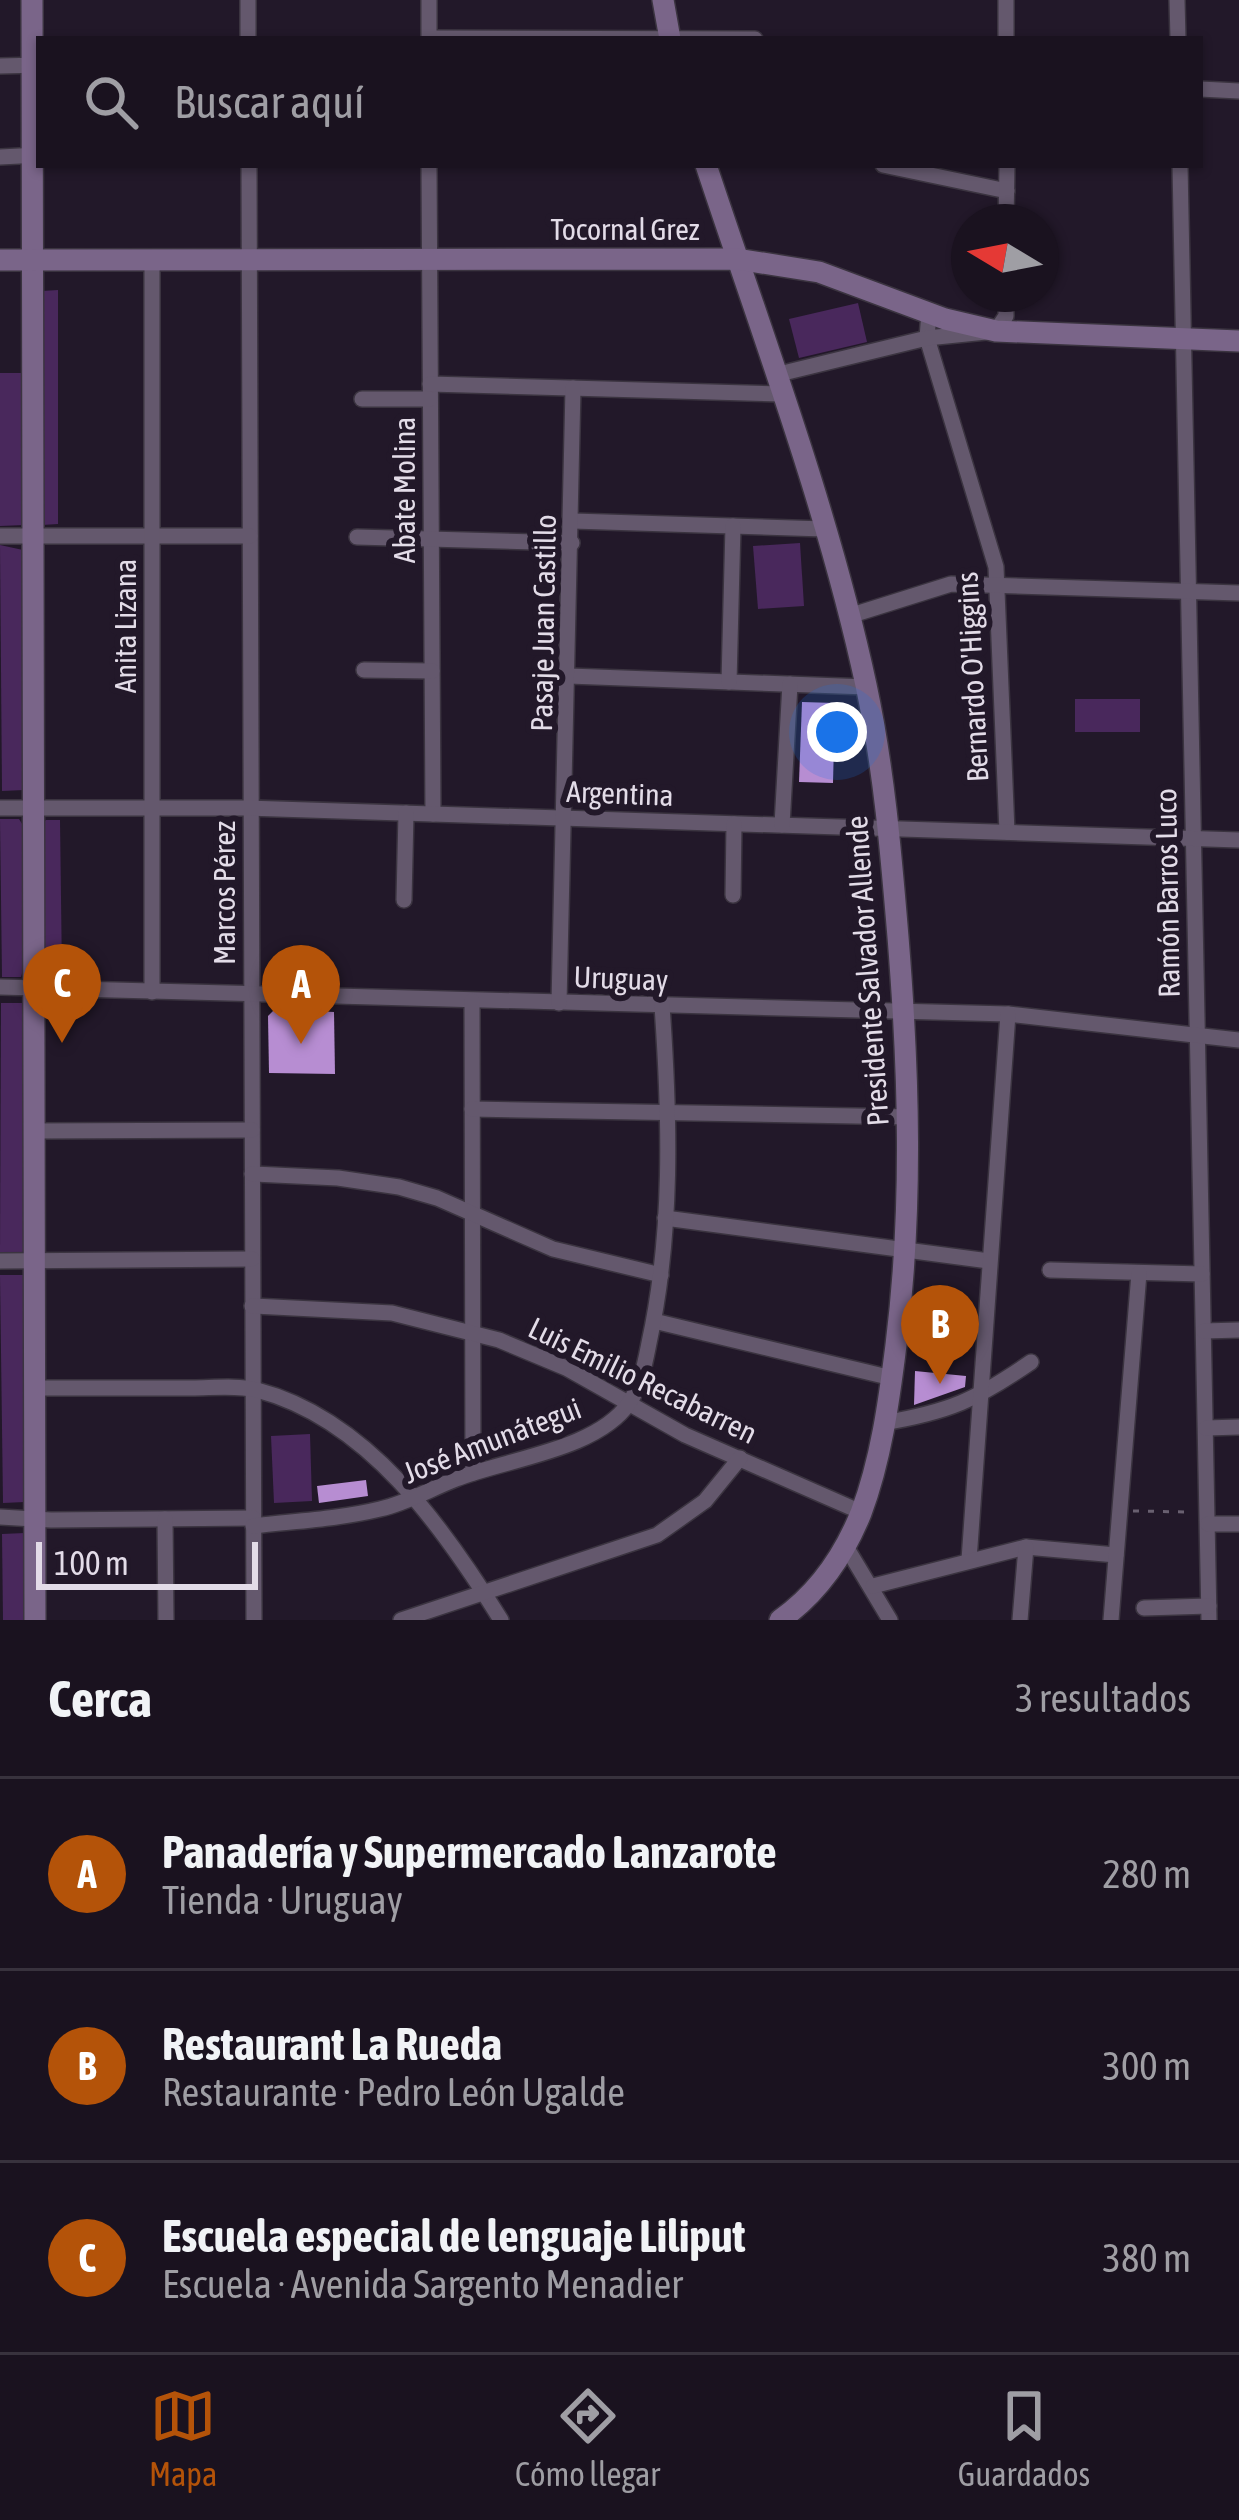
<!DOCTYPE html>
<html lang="es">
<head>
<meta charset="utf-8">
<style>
	:root { --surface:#1a121f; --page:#27202c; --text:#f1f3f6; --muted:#9f9ea4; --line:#38323d; --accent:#b45309 }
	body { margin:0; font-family:"Asap Condensed",sans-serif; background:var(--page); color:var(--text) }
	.compass { position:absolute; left:951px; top:204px; width:108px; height:108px; border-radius:50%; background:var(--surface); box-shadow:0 3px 9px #0004; rotate:280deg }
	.scale { position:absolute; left:36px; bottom:30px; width:222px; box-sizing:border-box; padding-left:12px; border:6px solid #e3dce8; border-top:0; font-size:33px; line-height:42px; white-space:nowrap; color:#e3dce8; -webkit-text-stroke:9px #221829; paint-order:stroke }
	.you { position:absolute; left:837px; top:732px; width:42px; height:42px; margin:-30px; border:9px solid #fff; border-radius:50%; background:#1a73e8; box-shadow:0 0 0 18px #1a73e833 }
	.badge { display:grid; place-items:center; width:78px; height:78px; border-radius:50%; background:var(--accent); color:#fff; font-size:39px; font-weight:700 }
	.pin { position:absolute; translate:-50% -99px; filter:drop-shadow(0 3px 6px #0008) }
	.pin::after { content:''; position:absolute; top:63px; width:42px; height:36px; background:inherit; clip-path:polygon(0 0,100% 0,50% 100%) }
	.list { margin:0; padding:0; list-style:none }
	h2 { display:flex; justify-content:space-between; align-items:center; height:156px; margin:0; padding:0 48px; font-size:51px }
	h2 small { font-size:39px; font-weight:400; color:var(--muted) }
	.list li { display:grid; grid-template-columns:78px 1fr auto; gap:36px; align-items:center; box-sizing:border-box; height:192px; padding:0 48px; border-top:3px solid var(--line) }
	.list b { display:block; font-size:45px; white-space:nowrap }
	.list p { margin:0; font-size:39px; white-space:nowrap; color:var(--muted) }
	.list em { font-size:39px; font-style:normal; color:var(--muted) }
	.icon { flex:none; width:66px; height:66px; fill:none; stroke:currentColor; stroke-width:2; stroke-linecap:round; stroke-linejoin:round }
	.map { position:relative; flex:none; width:1239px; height:1620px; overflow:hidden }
	.search { position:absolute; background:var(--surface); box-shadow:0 3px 9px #0004; left:36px; right:36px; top:36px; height:132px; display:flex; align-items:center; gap:30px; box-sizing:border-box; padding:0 42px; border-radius:0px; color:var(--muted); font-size:45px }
	.sheet { height:732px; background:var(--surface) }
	nav { display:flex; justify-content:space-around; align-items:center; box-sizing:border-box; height:168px; border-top:3px solid var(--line); background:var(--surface); font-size:33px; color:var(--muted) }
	nav a { display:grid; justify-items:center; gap:6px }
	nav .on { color:var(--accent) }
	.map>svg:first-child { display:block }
	.green { fill:#49285c }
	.building { fill:#b78dd2 }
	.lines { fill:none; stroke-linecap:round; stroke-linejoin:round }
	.street-casing { stroke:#3b3440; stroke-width:18 }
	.secondary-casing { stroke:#3b3440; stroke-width:24 }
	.path { stroke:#696070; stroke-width:3; stroke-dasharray:6 9; stroke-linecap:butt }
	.street { stroke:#64586d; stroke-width:15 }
	.secondary { stroke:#7a6589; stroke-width:21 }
	.labels { text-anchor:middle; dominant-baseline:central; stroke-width:12; stroke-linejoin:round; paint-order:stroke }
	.street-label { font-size:30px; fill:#e3dce8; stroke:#221829 }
</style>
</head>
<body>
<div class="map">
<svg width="1239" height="1620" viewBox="0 0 1239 1620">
	<rect width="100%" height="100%" fill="#221829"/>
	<g class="green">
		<path d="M 58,290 L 58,524 L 42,525 L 42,291 Z"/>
		<path d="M 858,303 L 867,342 L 799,358 L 789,319 Z"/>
		<path d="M 0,373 L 27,373 L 24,525 L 0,526 Z"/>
		<path d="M 800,543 L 804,606 L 758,609 L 753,546 Z"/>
		<path d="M 0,545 L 23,550 L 24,790 L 2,791 Z"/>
		<rect x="1075" y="699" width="65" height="33"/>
		<path d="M 0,819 L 19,819 L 24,827 L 24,966 L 21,977 L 2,977 Z"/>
		<path d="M 46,820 L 60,820 L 62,975 L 47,975 L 42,966 L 41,824 Z"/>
		<path d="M 1,1003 L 25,1003 L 27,1253 L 0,1254 Z"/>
		<path d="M 0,1275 L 27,1275 L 25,1502 L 3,1503 Z"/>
		<path d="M 310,1434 L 312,1501 L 274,1503 L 271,1436 Z"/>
		<path d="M 25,1533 L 26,1620 L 3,1620 L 2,1534 Z"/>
	</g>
	<g class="building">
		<path d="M 802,702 L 835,703 L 833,783 L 799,782 Z"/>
		<path d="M 275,1009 L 334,1012 L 335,1074 L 269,1073 L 268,1016 Z"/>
		<path d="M 920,1293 L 968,1297 L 966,1325 L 918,1322 Z"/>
		<path d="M 915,1371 L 966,1376 L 965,1387 L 914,1405 Z"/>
		<path d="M 366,1480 L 368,1496 L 319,1503 L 317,1486 Z"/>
	</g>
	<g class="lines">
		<g class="street-casing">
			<g id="street">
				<path d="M 248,0 L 248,39"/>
				<path d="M 1006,0 L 1006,39"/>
				<path d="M 1177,0 L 1178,39"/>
				<path d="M 429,38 L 755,39"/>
				<path d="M 429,39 L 429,0"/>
				<path d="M 0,66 L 39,65"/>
				<path d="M 1200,89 L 1239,91"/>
				<path d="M 0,157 L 39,155"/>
				<path d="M 249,165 L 254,1620"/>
				<path d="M 429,165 L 433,814"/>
				<path d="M 883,165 L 1007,191"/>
				<path d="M 1180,165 L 1209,1620"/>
				<path d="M 1006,222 L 1007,165"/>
				<path d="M 929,312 L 927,338 L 996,567 L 1007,832"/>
				<path d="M 775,375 L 927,338 L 996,331 L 1006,316 L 1006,294"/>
				<path d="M 430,384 L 781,394"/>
				<path d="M 362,399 L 430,399"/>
				<path d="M 573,521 L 824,529"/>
				<path d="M 0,536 L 250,536"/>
				<path d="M 357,537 L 572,543"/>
				<path d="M 849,616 L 951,584 L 1239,593"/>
				<path d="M 364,670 L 432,671"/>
				<path d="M 569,676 L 867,687"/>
				<path d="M 729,682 L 733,526"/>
				<path d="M 0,808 L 250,808 L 1239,840"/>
				<path d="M 782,825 L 790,684"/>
				<path d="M 733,895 L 734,824"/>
				<path d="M 404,900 L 406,813"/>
				<path d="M 0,987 L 1008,1014 L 1239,1040"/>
				<path d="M 152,992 L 152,260"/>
				<path d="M 472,1001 L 473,1473"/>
				<path d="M 559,1003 L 573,388"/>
				<path d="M 472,1109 L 909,1117"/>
				<path d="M 34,1131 L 252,1130"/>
				<path d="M 252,1174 L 338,1178 L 399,1187 L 437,1198 L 553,1249 L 661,1275"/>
				<path d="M 665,1218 L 989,1261"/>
				<path d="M 0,1261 L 252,1259"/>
				<path d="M 1050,1270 L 1202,1274"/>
				<path d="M 252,1306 L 392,1313 L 499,1340 L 566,1368 L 685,1435 L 861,1512"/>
				<path d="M 654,1321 L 892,1378"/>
				<path d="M 1204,1331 L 1239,1330"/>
				<path d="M 34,1388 C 87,1388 140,1388 192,1388 C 212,1388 237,1385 257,1390 C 368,1419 444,1528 501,1620"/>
				<path d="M 883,1423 C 949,1412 976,1400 1031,1362"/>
				<path d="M 1206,1428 L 1239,1427"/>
				<path d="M 0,1517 L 51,1520 L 253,1518"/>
				<path d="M 165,1519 L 166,1620"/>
				<path d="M 1208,1524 L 1239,1524"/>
				<path d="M 253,1526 C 295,1521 339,1519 380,1509 C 407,1503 430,1489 456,1479 C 506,1459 597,1450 629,1403 C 641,1386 645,1363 649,1343 C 673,1233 670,1118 662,1006"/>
				<path d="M 845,1545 L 890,1620"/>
				<path d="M 969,1560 L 1008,1014"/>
				<path d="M 873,1586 L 1026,1547 L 1116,1555"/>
				<path d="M 1144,1608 L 1209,1606"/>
				<path d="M 401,1620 L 657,1535 L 705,1501 L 740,1458"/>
				<path d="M 1020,1620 L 1026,1547"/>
				<path d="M 1111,1620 L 1139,1273"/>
			</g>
		</g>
		<g class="secondary-casing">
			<g id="secondary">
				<path d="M 32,0 L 35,1620"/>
				<path d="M 663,0 L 670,39"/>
				<path d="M 706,165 C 763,337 828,509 866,685 C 884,769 891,853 898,937 C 909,1074 913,1209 896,1345 C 889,1401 881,1460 861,1513 C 844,1555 817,1594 780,1620"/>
				<path d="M 0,260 L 737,259 L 819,272 L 945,319 L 996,331 L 1239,341"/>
			</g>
		</g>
		<path class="path" d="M 1133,1511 L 1190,1512"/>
		<use href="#street" class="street"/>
		<use href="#secondary" class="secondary"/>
	</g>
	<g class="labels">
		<g class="street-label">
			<text x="625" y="229">Tocornal Grez</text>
			<text transform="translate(404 490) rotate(-90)">Abate Molina</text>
			<text transform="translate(543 623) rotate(-89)">Pasaje Juan Castillo</text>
			<text transform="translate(125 626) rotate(-90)">Anita Lizana</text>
			<text transform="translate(972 677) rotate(-93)">Bernardo O'Higgins</text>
			<text transform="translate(620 793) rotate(2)">Argentina</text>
			<text transform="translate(224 893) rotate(-90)">Marcos Pérez</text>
			<text transform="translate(1167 893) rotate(-91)">Ramón Barros Luco</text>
			<text transform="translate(867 971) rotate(-94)">Presidente Salvador Allende</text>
			<text transform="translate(621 978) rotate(2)">Uruguay</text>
			<text transform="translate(643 1380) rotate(26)">Luis Emilio Recabarren</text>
			<text transform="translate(492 1440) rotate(-21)">José Amunátegui</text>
		</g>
	</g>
</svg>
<svg class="compass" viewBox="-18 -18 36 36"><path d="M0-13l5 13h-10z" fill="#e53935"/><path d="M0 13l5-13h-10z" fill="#9f9ea4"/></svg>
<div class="scale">100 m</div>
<div class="you"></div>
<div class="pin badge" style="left:301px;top:1044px">A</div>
<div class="pin badge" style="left:940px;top:1384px">B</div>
<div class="pin badge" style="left:62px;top:1043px">C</div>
<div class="search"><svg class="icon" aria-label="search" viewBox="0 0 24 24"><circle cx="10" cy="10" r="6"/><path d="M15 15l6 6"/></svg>Buscar aquí</div>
</div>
<section class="sheet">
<h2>Cerca<small>3 resultados</small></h2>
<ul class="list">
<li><span class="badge">A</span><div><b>Panadería y Supermercado Lanzarote</b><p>Tienda · Uruguay</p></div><em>280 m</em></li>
<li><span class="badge">B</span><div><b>Restaurant La Rueda</b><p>Restaurante · Pedro León Ugalde</p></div><em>300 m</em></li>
<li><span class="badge">C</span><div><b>Escuela especial de lenguaje Liliput</b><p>Escuela · Avenida Sargento Menadier</p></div><em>380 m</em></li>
</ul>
</section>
<nav>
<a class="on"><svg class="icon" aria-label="map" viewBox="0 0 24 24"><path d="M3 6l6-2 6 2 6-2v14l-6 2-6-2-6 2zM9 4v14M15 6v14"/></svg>Mapa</a>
<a><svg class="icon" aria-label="directions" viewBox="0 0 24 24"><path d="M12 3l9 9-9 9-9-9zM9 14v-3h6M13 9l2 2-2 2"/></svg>Cómo llegar</a>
<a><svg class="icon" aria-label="saved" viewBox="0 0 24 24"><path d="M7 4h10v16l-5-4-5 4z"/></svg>Guardados</a>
</nav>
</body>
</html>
